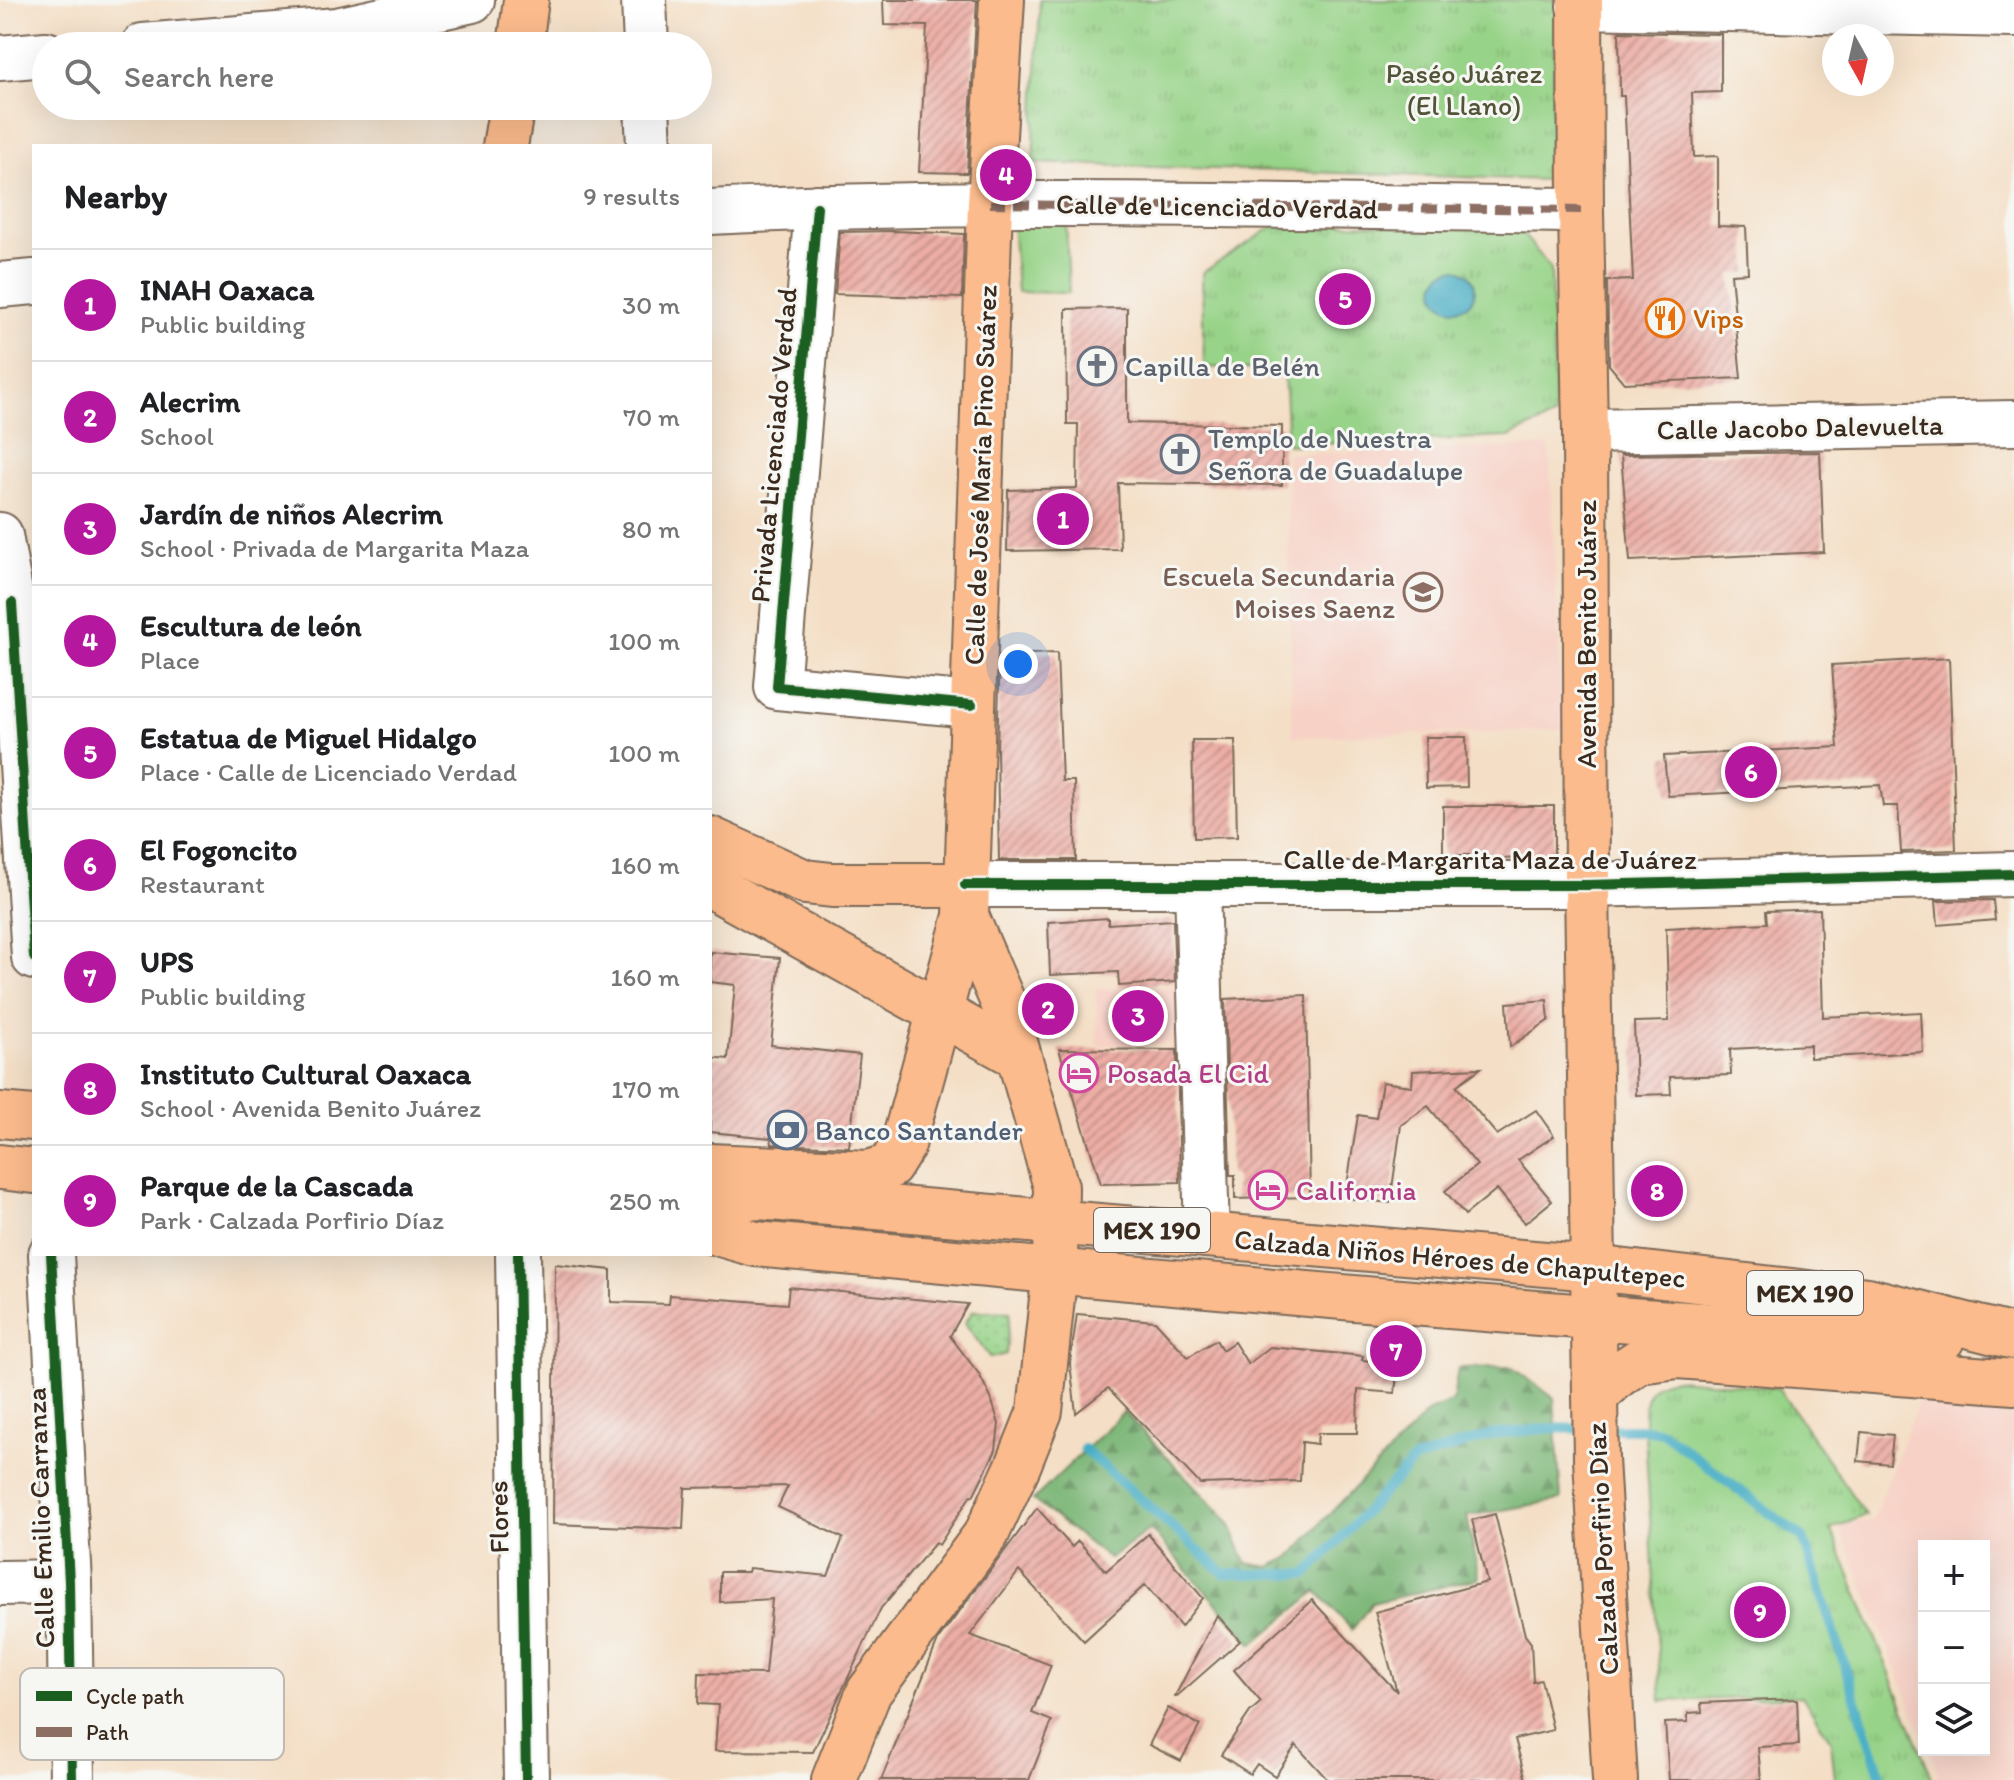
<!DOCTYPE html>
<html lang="en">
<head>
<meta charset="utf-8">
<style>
	:root { --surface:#fff; --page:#f2f2f2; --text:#202124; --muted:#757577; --line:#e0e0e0; --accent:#b5179e }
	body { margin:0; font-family:Itim,sans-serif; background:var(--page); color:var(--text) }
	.controls { position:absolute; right:24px; bottom:24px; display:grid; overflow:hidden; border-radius:0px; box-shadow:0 8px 32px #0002 }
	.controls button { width:72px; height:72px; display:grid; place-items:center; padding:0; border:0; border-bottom:2px solid var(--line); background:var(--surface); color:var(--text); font:40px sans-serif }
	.compass { position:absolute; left:1822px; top:24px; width:72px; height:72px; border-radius:50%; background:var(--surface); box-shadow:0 8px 32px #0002; rotate:172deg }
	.you { position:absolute; left:1018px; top:664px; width:28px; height:28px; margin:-20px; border:6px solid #fff; border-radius:50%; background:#1a73e8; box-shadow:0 0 0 12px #1a73e833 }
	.badge { display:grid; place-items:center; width:52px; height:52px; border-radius:50%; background:var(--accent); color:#fff; font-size:26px; font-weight:700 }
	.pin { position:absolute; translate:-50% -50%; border:4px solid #fff; box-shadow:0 2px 8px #0006 }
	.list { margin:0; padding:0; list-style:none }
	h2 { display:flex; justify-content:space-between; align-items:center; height:104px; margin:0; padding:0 32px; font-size:34px }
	h2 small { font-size:26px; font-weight:400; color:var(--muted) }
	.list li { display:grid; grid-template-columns:52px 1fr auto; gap:24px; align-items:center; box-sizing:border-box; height:112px; padding:0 32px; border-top:2px solid var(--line) }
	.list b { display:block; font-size:30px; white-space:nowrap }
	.list p { margin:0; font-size:26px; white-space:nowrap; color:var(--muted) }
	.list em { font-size:26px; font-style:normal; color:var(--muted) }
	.icon { flex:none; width:44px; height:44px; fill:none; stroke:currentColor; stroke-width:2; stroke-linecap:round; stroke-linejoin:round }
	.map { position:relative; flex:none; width:2014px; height:1780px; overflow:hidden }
	.search { position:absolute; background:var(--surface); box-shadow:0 8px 32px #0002; left:32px; top:32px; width:680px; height:88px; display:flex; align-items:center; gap:20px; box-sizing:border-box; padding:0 28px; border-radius:44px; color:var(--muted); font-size:30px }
	.panel { position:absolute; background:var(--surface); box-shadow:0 8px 32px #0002; left:32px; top:144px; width:680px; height:1112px; border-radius:0px }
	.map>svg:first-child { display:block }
	.built { fill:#f7d1c6 }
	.grass { fill:url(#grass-dots); stroke:#697e53; stroke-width:2 }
	.forest { fill:url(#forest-firs); stroke:#5a7049; stroke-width:2 }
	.park { fill:url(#park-tufts); stroke:#697e53; stroke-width:2 }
	.garden { fill:#97d388; stroke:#697e53; stroke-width:2 }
	.water { fill:#46adc5; stroke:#406c72; stroke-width:2 }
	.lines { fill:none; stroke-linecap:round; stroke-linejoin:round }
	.stream { stroke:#46adc5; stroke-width:10 }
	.building { fill:url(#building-hatch) }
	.minor-casing { stroke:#7c6959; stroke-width:48 }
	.major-casing { stroke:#7c6959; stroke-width:48 }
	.minor { stroke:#fff; stroke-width:44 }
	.major { stroke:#fbbb8c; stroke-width:44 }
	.quiet { stroke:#8d6e63; stroke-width:8; stroke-dasharray:16 8; stroke-linecap:butt }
	.cycleway-casing { stroke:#f6f6f2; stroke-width:15 }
	.cycleway { stroke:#1b5e20; stroke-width:10 }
	.labels { text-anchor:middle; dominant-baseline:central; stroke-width:6; stroke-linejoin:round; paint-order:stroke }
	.shield { fill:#f6f6f2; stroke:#73675e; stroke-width:2 }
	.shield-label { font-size:26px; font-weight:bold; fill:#3b2a1e }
	.park-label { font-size:28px; fill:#525438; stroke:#f6f6f2 }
	.street-label { font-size:28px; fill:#3b2a1e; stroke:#f6f6f2 }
	.food-label { font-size:28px; fill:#c56008; stroke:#f6f6f2; text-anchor:start }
	.worship-label { font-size:28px; fill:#5b616d; stroke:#f6f6f2; text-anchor:start }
	.education-label { font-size:28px; fill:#785e54; stroke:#f6f6f2; text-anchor:end }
	.hotel-label { font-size:28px; fill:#b23c85; stroke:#f6f6f2; text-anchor:start }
	.service-label { font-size:28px; fill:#4e5e75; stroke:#f6f6f2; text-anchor:start }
	.key { fill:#f6f6f2; stroke:#beb9b2; stroke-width:2 }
	.key-label { font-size:22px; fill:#3b2a1e }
</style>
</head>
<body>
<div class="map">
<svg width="2014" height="1780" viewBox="0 0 2014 1780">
	<defs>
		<pattern id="grass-dots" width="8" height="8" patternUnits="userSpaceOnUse" patternTransform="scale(2)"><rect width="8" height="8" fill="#97d388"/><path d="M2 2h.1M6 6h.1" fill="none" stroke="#83b575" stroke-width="1.8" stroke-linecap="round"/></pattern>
		<pattern id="forest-firs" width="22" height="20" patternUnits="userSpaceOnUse" patternTransform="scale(2)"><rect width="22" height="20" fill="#79b574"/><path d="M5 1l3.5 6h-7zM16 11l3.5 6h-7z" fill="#64935f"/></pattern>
		<pattern id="park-tufts" width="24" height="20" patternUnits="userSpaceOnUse" patternTransform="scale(2)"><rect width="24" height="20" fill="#97d388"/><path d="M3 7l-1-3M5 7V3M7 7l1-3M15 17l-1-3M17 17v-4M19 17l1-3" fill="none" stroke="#83b575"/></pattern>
		<pattern id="building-hatch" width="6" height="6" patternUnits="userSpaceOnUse" patternTransform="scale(2)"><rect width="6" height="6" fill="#ecada5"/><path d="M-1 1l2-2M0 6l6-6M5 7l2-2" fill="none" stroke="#c08d86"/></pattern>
	</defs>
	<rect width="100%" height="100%" fill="#f6f6f2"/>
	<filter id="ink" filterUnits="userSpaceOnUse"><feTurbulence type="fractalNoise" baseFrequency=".0125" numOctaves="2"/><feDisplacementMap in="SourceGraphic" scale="16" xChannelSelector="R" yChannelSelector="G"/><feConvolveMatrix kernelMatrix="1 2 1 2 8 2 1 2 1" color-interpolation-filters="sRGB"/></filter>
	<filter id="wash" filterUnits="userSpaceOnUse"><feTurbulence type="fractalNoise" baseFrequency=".006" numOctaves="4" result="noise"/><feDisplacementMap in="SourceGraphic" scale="32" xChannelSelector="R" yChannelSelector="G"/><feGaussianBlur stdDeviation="1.8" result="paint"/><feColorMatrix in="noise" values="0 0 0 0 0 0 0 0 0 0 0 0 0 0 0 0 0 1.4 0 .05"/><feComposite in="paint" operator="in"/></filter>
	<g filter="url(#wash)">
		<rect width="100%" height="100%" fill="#f4dfc6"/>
		<g class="built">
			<path d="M 1549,446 L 1563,730 L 1292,737 L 1287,454 Z"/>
			<path d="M 1178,987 L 1180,1043 L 1097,1046 L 1096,989 Z"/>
			<path d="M 1921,1395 L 2014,1404 L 2014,1780 L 1941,1780 L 1929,1750 L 1984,1750 L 1984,1546 L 1924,1546 L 1924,1738 L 1839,1526 L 1873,1520 Z"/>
		</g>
		<path class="grass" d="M 973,1311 L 1010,1312 L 1006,1354 L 990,1358 L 965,1323 Z"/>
		<path class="forest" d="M 1511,1367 L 1554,1398 L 1561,1500 L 1467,1516 L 1479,1578 L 1372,1603 L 1352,1630 L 1317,1591 L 1253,1644 L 1150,1529 L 1109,1559 L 1033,1500 L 1124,1412 L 1230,1523 L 1246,1563 L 1269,1567 L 1291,1557 L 1319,1525 L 1429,1411 L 1453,1401 L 1458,1368 Z"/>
		<g class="park">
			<path d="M 1040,0 L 1557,0 L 1549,180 L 1033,163 Z"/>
			<path d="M 1277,224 L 1516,225 L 1551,269 L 1555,416 L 1509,437 L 1288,445 L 1284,371 L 1204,367 L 1202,273 Z"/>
			<path d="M 1677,1379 L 1778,1388 L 1866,1515 L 1831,1529 L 1933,1780 L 1835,1780 L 1831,1741 L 1802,1696 L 1661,1701 L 1644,1416 C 1645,1391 1651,1381 1677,1379 Z"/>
		</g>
		<path class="garden" d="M 1066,219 L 1069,293 L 1017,292 L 1012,220 Z"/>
		<circle class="water" cx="1455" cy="289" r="20"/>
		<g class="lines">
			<g class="stream">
				<path d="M 1607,1429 L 1646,1429 L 1662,1432 L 1803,1538 L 1882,1780"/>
				<path d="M 1084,1449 L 1225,1574 L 1307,1574 L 1414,1460 L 1490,1435 L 1550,1428 L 1587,1429"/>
			</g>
		</g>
		<g id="blocks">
			<g class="building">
				<path d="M 883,0 L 977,0 L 967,173 L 919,172 L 927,26 L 884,25 Z"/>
				<path d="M 1619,32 L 1721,34 L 1721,92 L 1692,93 L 1694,157 L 1718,156 L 1718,226 L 1746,227 L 1748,273 L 1731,274 L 1741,378 L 1624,383 L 1609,365 L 1607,281 L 1633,280 L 1624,96 L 1620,96 Z"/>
				<path d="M 894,231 L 964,234 L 962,298 L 835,294 L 840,232 Z"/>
				<path d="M 1127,308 L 1127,423 L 1282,426 L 1282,485 L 1118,483 L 1120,549 L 1007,551 L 1008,490 L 1077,488 L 1078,424 L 1067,424 L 1066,309 Z"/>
				<path d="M 1820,452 L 1824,552 L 1630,561 L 1621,455 Z"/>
				<path d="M 1057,653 L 1062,781 L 1074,781 L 1076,860 L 999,860 L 997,748 L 1000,655 Z"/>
				<path d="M 1949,658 L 1956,850 L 1901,852 L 1898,806 L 1883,806 L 1880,785 L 1668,796 L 1664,756 L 1838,747 L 1832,665 Z"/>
				<path d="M 1425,737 L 1466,737 L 1467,787 L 1426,788 Z"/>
				<path d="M 1192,740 L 1235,740 L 1237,837 L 1194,838 Z"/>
				<path d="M 1443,806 L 1554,806 L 1554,858 L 1469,859 L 1469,855 L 1443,855 Z"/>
				<path d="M 1993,900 L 1995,920 L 1938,925 L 1936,901 Z"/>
				<path d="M 1820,909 L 1823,1017 L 1921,1012 L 1923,1052 L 1810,1058 L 1810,1045 L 1730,1049 L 1731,1075 L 1670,1077 L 1671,1094 L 1636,1095 L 1634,1022 L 1669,1021 L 1666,928 L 1767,923 L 1766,911 Z"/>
				<path d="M 1108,918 L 1108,924 L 1173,920 L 1175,982 L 1119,986 L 1118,972 L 1050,975 L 1048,922 Z"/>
				<path d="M 710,952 L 780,958 L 771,1045 L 860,1055 L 849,1147 L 772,1144 L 771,1138 L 710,1132 L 710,1057 L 728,1059 L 735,985 L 710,982 Z"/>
				<path d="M 1306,995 L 1310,1197 L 1235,1199 L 1235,1175 L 1230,1175 L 1225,999 Z"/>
				<path d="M 1547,1000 L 1549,1020 L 1510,1047 L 1507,1003 Z"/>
				<path d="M 1059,1049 L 1177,1050 L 1180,1182 L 1101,1184 Z"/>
				<path d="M 1481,1068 L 1456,1086 L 1497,1135 L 1536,1110 L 1554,1136 L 1518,1160 L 1552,1201 L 1525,1223 L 1497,1189 L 1465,1215 L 1445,1191 L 1477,1165 L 1428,1106 L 1401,1125 L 1390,1203 L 1345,1198 L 1358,1115 L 1376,1118 L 1382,1082 L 1412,1086 L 1413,1071 Z"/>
				<path d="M 555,1264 L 611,1270 L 611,1302 L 669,1304 L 670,1295 L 787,1304 L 789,1287 L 968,1304 L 950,1336 L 979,1374 L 991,1398 L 999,1424 L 996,1450 L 973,1496 L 971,1495 L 939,1545 L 935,1543 L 881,1608 L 813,1752 L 715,1751 L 718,1705 L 698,1704 L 699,1673 L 765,1674 L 772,1599 L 720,1602 L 720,1572 L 748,1572 L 749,1568 L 828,1576 L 843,1538 L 778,1507 L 788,1486 L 685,1488 L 683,1529 L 553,1524 Z"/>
				<path d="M 1077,1314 L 1155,1321 L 1188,1357 L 1216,1340 L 1222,1350 L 1234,1342 L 1248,1364 L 1270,1347 L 1363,1356 L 1362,1360 L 1398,1364 L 1395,1393 L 1358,1390 L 1357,1433 L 1318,1433 L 1317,1444 L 1302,1442 L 1300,1481 L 1200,1484 L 1108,1388 L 1076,1413 L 1070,1363 Z"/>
				<path d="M 1861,1432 L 1893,1435 L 1890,1464 L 1858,1461 Z"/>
				<path d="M 1037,1508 L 1072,1547 L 1078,1541 L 1106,1571 L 1148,1534 L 1203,1598 L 1181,1627 L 1145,1585 L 1084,1641 L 1019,1571 L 970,1635 L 1051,1665 L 1032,1713 L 1052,1721 L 1029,1780 L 881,1780 L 938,1640 Z"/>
				<path d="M 1495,1514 L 1525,1635 L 1531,1643 L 1533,1682 L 1541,1680 L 1553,1730 L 1515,1739 L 1526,1780 L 1328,1780 L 1296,1745 L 1275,1776 L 1257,1764 L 1250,1774 L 1221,1755 L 1250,1712 L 1261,1702 L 1234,1670 L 1312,1600 L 1397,1692 L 1375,1612 L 1487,1582 L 1472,1520 Z"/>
				<path d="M 1217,1615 L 1240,1641 L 1176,1697 L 1175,1696 Z"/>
				<path d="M 1797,1699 L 1799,1745 L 1758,1747 L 1761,1780 L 1669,1780 L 1665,1723 L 1688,1722 L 1688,1713 L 1702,1712 L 1701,1703 Z"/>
				<path d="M 1168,1708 L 1200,1725 L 1181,1761 L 1149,1745 Z"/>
			</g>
		</g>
	</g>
	<g filter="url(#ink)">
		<use href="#blocks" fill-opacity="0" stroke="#7c6959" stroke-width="2"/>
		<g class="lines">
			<g class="minor-casing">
				<g id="minor">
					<path d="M 644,0 L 646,46"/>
					<path d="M 1579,6 L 2014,15"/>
					<path d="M 143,46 L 337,30 L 472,0"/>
					<path d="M 0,58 L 46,54"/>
					<path d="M 647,106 L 649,146"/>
					<path d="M 817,207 L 777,687 L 972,705"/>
					<path d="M 710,212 C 1000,197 1291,207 1581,210"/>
					<path d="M 0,285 L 34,282"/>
					<path d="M 1585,431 L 2014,423"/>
					<path d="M 0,535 L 12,603 L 34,957"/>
					<path d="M 965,885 L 1587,885 L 2014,874"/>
					<path d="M 1197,885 L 1207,1235"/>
					<path d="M 51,1254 L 69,1582 L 72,1780"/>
					<path d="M 518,1254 L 526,1780"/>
					<path d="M 0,1583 L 69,1582"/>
				</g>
			</g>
			<g class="major-casing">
				<g id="major">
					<path d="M 1580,0 L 1581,210 L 1585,431 L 1587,885 L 1596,1459 L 1615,1780"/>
					<path d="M 520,46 L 526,0"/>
					<path d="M 505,146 L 512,106"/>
					<path d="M 710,839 L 805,882 L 832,885 L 965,885"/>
					<path d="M 710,885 L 1018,1056"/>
					<path d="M 0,1115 L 34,1118"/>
					<path d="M 710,1166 L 869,1173 L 890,1166 L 903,1145 L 966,916"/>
					<path d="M 0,1167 L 34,1171"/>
					<path d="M 710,1201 L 759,1197 L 1593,1268 L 1868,1300 L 2014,1337"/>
					<path d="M 710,1231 L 755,1244 C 1150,1279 1546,1320 1942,1339"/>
					<path d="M 1595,1396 L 1618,1375 L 1639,1361 L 1678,1356 L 2014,1382"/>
					<path d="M 834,1780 L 869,1692 L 987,1533 L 1018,1466 L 1040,1411 L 1055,1270 L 1056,1187 L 1005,1007 L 966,916 L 990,204 L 1002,0"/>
				</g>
			</g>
			<use href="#minor" class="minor"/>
			<use href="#major" class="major"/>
			<path class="quiet" d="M 990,204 L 1581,210"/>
			<g class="cycleway-casing">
				<g id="cycleway">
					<path d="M 817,207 L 777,687 L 972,705"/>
					<path d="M 12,603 L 34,957"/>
					<path d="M 965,885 L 1587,885 L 2014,874"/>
					<path d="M 51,1254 L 69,1582 L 72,1780"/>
					<path d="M 518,1254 L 526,1780"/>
				</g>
			</g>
			<use href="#cycleway" class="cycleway"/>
		</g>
	</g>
	<defs>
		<g id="restaurant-ring" transform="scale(2)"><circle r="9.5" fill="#f6f6f2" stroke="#e8710a" stroke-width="1.5"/><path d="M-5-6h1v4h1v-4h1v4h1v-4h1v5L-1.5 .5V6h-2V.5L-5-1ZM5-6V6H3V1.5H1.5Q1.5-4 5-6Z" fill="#e8710a"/></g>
		<g id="church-ring" transform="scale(2)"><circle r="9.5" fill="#f6f6f2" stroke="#6b7280" stroke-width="1.5"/><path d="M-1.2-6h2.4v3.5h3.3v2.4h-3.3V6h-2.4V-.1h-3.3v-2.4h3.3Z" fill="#6b7280"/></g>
		<g id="school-ring" transform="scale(2)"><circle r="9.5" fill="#f6f6f2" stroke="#8d6e63" stroke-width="1.5"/><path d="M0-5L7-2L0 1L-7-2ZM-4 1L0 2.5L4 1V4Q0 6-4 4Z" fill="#8d6e63"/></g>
		<g id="hotel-ring" transform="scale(2)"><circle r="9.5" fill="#f6f6f2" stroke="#d1479c" stroke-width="1.5"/><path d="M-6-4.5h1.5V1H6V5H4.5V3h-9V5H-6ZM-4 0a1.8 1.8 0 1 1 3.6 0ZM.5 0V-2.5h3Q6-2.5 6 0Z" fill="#d1479c"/></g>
		<g id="bank-ring" transform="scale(2)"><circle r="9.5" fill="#f6f6f2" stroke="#5c6f8a" stroke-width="1.5"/><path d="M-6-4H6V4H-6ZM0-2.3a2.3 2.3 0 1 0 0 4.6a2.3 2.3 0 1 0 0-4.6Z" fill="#5c6f8a"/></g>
	</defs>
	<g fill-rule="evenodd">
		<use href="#restaurant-ring" x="1665" y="318"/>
		<use href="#church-ring" x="1097" y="366"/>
		<use href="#church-ring" x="1180" y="454"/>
		<use href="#school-ring" x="1423" y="592"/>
		<use href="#hotel-ring" x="1079" y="1073"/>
		<use href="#bank-ring" x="787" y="1130"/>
		<use href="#hotel-ring" x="1268" y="1190"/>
	</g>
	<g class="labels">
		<g class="shield">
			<rect x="1094" y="1208" width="116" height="44" rx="6"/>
			<rect x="1747" y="1271" width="116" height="44" rx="6"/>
		</g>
		<g class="shield-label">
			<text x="1152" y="1230">MEX 190</text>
			<text x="1805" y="1293">MEX 190</text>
		</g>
		<g class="park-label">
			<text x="1464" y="73">Paséo Juárez<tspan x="1464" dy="32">(El Llano)</tspan></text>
		</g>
		<g class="street-label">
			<text transform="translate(1217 206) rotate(1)">Calle de Licenciado Verdad</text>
			<text transform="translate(1800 427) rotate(-1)">Calle Jacobo Dalevuelta</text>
			<text transform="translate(773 445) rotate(-85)">Privada Licenciado Verdad</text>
			<text transform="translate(980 475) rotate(-88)">Calle de José María Pino Suárez</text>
			<text transform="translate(1586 634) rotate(-90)">Avenida Benito Juárez</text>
			<text x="1490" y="859">Calle de Margarita Maza de Juárez</text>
			<text transform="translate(1460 1258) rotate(5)">Calzada Niños Héroes de Chapultepec</text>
			<text transform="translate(498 1517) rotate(-91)">Flores</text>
			<text transform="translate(40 1518) rotate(-92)">Calle Emilio Carranza</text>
			<text transform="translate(1602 1549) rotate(-93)">Calzada Porfirio Díaz</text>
		</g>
		<g class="food-label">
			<text x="1693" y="318">Vips</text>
		</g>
		<g class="worship-label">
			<text x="1125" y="366">Capilla de Belén</text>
			<text x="1208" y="438">Templo de Nuestra<tspan x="1208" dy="32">Señora de Guadalupe</tspan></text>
		</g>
		<g class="education-label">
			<text x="1395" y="576">Escuela Secundaria<tspan x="1395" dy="32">Moises Saenz</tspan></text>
		</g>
		<g class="hotel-label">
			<text x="1107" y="1073">Posada El Cid</text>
			<text x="1296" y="1190">California</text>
		</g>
		<g class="service-label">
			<text x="815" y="1130">Banco Santander</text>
		</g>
	</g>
	<rect x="20" y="1668" width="264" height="92" rx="12" class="key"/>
	<rect x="36" y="1691" width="36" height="10" fill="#1b5e20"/>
	<rect x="36" y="1727" width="36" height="10" fill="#8d6e63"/>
	<g class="key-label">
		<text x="86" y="1704">Cycle path</text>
		<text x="86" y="1740">Path</text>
	</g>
</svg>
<div class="controls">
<button>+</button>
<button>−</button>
<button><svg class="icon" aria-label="layers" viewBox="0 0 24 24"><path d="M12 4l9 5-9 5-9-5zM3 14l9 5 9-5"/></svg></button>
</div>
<svg class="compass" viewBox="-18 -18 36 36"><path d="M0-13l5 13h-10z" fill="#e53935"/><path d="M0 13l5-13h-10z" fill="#757577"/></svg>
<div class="you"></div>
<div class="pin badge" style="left:1063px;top:519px">1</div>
<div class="pin badge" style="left:1048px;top:1009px">2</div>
<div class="pin badge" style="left:1138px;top:1016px">3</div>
<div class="pin badge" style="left:1006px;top:175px">4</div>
<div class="pin badge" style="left:1345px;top:299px">5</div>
<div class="pin badge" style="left:1751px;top:772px">6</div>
<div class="pin badge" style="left:1396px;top:1351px">7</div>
<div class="pin badge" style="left:1657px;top:1191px">8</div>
<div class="pin badge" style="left:1760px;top:1612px">9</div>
<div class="search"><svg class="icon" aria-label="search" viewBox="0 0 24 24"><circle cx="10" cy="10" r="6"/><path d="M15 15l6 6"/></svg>Search here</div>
<section class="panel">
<h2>Nearby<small>9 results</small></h2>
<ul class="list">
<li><span class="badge">1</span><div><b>INAH Oaxaca</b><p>Public building</p></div><em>30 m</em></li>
<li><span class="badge">2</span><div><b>Alecrim</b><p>School</p></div><em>70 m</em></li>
<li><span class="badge">3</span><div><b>Jardín de niños Alecrim</b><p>School · Privada de Margarita Maza</p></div><em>80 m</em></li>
<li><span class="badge">4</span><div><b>Escultura de león</b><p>Place</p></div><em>100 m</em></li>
<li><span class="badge">5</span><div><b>Estatua de Miguel Hidalgo</b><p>Place · Calle de Licenciado Verdad</p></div><em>100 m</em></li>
<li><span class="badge">6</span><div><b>El Fogoncito</b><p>Restaurant</p></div><em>160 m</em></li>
<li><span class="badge">7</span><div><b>UPS</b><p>Public building</p></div><em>160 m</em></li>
<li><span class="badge">8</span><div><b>Instituto Cultural Oaxaca</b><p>School · Avenida Benito Juárez</p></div><em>170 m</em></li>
<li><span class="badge">9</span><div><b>Parque de la Cascada</b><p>Park · Calzada Porfirio Díaz</p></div><em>250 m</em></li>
</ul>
</section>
</div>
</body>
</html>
